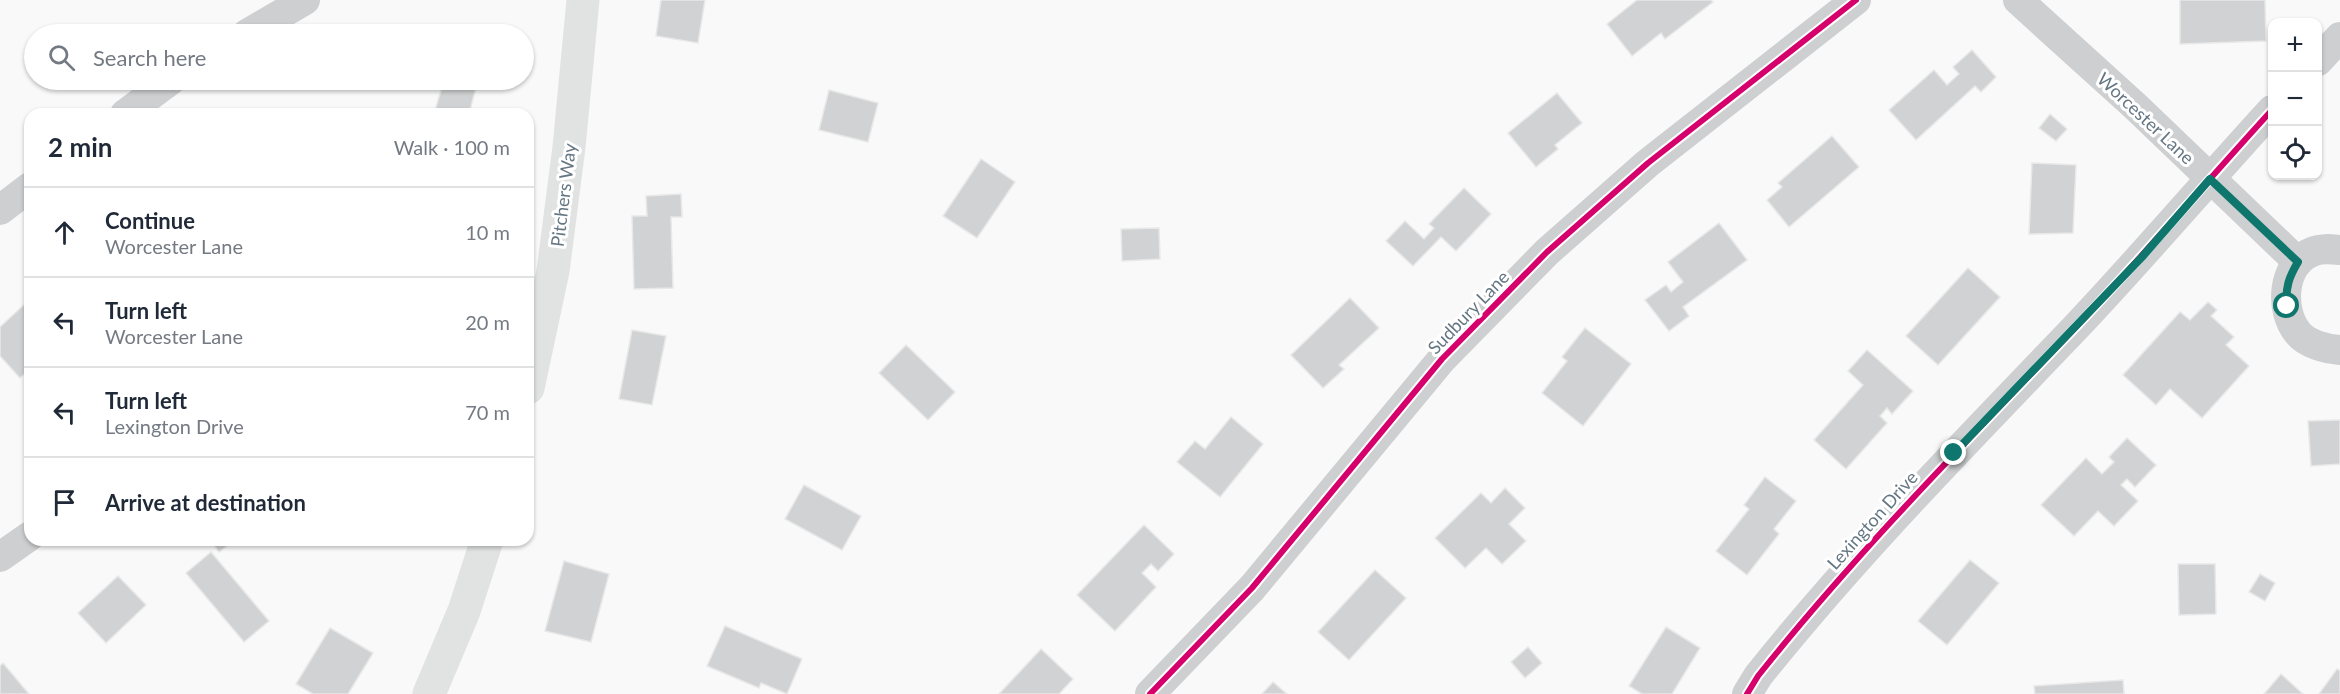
<!DOCTYPE html>
<html lang="en">
<head>
<meta charset="utf-8">
<style>
	:root { --surface:#fff; --page:#f2f2f3; --text:#1f2937; --muted:#747a83; --line:#e0e1e3 }
	body { margin:0; font-family:Lato,sans-serif; background:var(--page); color:var(--text) }
	.controls { position:absolute; right:18px; top:18px; display:grid; overflow:hidden; border-radius:12px; box-shadow:0 2px 4px #0004 }
	.controls button { width:54px; height:54px; display:grid; place-items:center; padding:0; border:0; border-bottom:2px solid var(--line); background:var(--surface); color:var(--text); font:30px sans-serif }
	.stop { position:absolute; width:18px; height:18px; margin:-14px; border:4px solid #0f766e; border-radius:50%; background:#fff }
	.stop.end { background:#0f766e; border-color:#fff; box-shadow:0 2px 6px #0008 }
	.list { margin:0; padding:0; list-style:none }
	h2 { display:flex; justify-content:space-between; align-items:center; height:78px; margin:0; padding:0 24px; font-size:26px }
	h2 small { font-size:20px; font-weight:400; color:var(--muted) }
	.list li { display:grid; grid-template-columns:39px 1fr auto; gap:18px; align-items:center; box-sizing:border-box; height:90px; padding:0 24px; border-top:2px solid var(--line) }
	.list b { display:block; font-size:22px; white-space:nowrap }
	.list p { margin:0; font-size:20px; white-space:nowrap; color:var(--muted) }
	.list em { font-size:20px; font-style:normal; color:var(--muted) }
	.icon { flex:none; width:33px; height:33px; fill:none; stroke:currentColor; stroke-width:2; stroke-linecap:round; stroke-linejoin:round }
	.map { position:relative; flex:none; width:2340px; height:694px; overflow:hidden }
	.search { position:absolute; background:var(--surface); box-shadow:0 2px 4px #0004; left:24px; top:24px; width:510px; height:66px; display:flex; align-items:center; gap:15px; box-sizing:border-box; padding:0 21px; border-radius:33px; color:var(--muted); font-size:22px }
	.panel { position:absolute; background:var(--surface); box-shadow:0 2px 4px #0004; left:24px; top:108px; width:510px; height:438px; border-radius:18px }
	.map>svg:first-child { display:block }
	.building { fill:#d0d2d3; stroke:#e8e8e8; stroke-width:1.5 }
	.lines { fill:none; stroke-linecap:round; stroke-linejoin:round }
	.street { stroke:#cecfd0; stroke-width:30 }
	.secondary { stroke:#e1e2e2; stroke-width:33 }
	.cycleway-casing { stroke:#fff; stroke-width:10 }
	.cycleway { stroke:#d6006c; stroke-width:6 }
	.route { stroke:#0f766e; stroke-width:8 }
	.labels { text-anchor:middle; dominant-baseline:central; stroke-width:6; stroke-linejoin:round; paint-order:stroke }
	.street-label { font-size:18px; fill:#657683; stroke:#fff }
</style>
</head>
<body>
<div class="map">
<svg width="2340" height="694" viewBox="0 0 2340 694">
	<rect width="100%" height="100%" fill="#f9f9f9"/>
	<g class="building">
		<path d="M 661,0 L 705,0 L 698,43 L 656,36 Z"/>
		<path d="M 1637,0 L 1711,0 L 1713,2 L 1665,39 L 1661,33 L 1632,56 L 1607,24 Z"/>
		<path d="M 2180,0 L 2265,0 L 2266,41 L 2180,44 Z"/>
		<path d="M 1972,50 L 1996,77 L 1981,92 L 1975,86 L 1916,140 L 1889,110 L 1934,70 L 1947,85 L 1959,74 L 1953,67 Z"/>
		<path d="M 444,80 L 478,80 L 469,114 L 434,114 Z"/>
		<path d="M 829,90 L 878,103 L 868,142 L 819,130 Z"/>
		<path d="M 1557,93 L 1582,123 L 1555,145 L 1558,149 L 1536,167 L 1508,133 Z"/>
		<path d="M 2050,114 L 2067,129 L 2056,141 L 2039,128 Z"/>
		<path d="M 1832,136 L 1859,167 L 1789,227 L 1767,200 L 1782,187 L 1778,183 Z"/>
		<path d="M 981,159 L 1015,182 L 977,238 L 943,216 Z"/>
		<path d="M 2032,163 L 2076,165 L 2073,233 L 2029,234 Z"/>
		<path d="M 1464,188 L 1491,214 L 1456,251 L 1441,237 L 1413,266 L 1386,241 L 1405,221 L 1424,239 L 1434,228 L 1429,224 Z"/>
		<path d="M 681,194 L 682,217 L 671,217 L 673,288 L 634,289 L 632,216 L 647,216 L 646,196 Z"/>
		<path d="M 1719,223 L 1747,260 L 1683,307 L 1689,316 L 1669,331 L 1645,300 L 1666,285 L 1671,292 L 1683,282 L 1668,262 Z"/>
		<path d="M 1159,228 L 1160,259 L 1122,261 L 1121,229 Z"/>
		<path d="M 1968,268 L 2000,297 L 1938,365 L 1906,336 Z"/>
		<path d="M 1350,298 L 1379,328 L 1339,365 L 1344,369 L 1323,388 L 1291,355 Z"/>
		<path d="M 27,302 L 30,306 L 30,369 L 20,378 L 0,356 L 0,327 Z"/>
		<path d="M 2208,302 L 2217,310 L 2211,316 L 2234,337 L 2226,345 L 2249,366 L 2202,418 L 2170,389 L 2156,405 L 2123,375 L 2180,312 L 2190,320 Z"/>
		<path d="M 1585,328 L 1631,364 L 1583,426 L 1542,393 L 1567,361 L 1562,357 Z"/>
		<path d="M 632,330 L 666,336 L 652,405 L 619,399 Z"/>
		<path d="M 906,345 L 955,392 L 928,420 L 879,373 Z"/>
		<path d="M 1867,350 L 1913,391 L 1892,414 L 1887,408 L 1880,416 L 1887,423 L 1846,469 L 1814,440 L 1863,385 L 1848,371 Z"/>
		<path d="M 1231,417 L 1263,444 L 1220,497 L 1177,462 L 1195,441 L 1205,449 Z"/>
		<path d="M 2340,420 L 2340,464 L 2311,466 L 2308,421 Z"/>
		<path d="M 2127,438 L 2156,465 L 2135,487 L 2127,479 L 2121,485 L 2138,501 L 2114,526 L 2098,511 L 2074,536 L 2041,505 L 2086,458 L 2102,474 L 2114,462 L 2109,457 Z"/>
		<path d="M 1765,477 L 1796,501 L 1774,529 L 1779,534 L 1747,575 L 1716,551 L 1749,509 L 1744,505 Z"/>
		<path d="M 804,485 L 861,516 L 842,550 L 785,519 Z"/>
		<path d="M 1505,488 L 1525,508 L 1509,524 L 1526,541 L 1502,564 L 1486,548 L 1465,568 L 1435,538 L 1481,493 L 1491,503 Z"/>
		<path d="M 1144,525 L 1174,554 L 1158,571 L 1151,564 L 1142,573 L 1156,587 L 1115,631 L 1077,595 Z"/>
		<path d="M 210,540 L 235,540 L 219,552 Z"/>
		<path d="M 211,552 L 269,621 L 244,642 L 186,573 Z"/>
		<path d="M 1970,560 L 1999,583 L 1947,645 L 1918,621 Z"/>
		<path d="M 564,561 L 609,574 L 591,642 L 545,631 Z"/>
		<path d="M 2178,564 L 2215,564 L 2216,614 L 2179,615 Z"/>
		<path d="M 1375,570 L 1406,598 L 1349,660 L 1318,632 Z"/>
		<path d="M 2260,574 L 2275,583 L 2265,601 L 2249,592 Z"/>
		<path d="M 118,576 L 146,605 L 106,643 L 78,613 Z"/>
		<path d="M 725,626 L 802,659 L 787,694 L 761,683 L 759,688 L 707,666 Z"/>
		<path d="M 1666,627 L 1700,648 L 1672,694 L 1642,694 L 1629,686 Z"/>
		<path d="M 330,628 L 373,653 L 348,694 L 313,694 L 296,684 Z"/>
		<path d="M 1528,647 L 1542,663 L 1525,678 L 1511,662 Z"/>
		<path d="M 1041,649 L 1073,679 L 1059,694 L 999,694 Z"/>
		<path d="M 3,663 L 29,694 L 0,694 L 0,666 Z"/>
		<path d="M 2337,669 L 2340,671 L 2340,694 L 2319,694 Z"/>
		<path d="M 2281,674 L 2303,694 L 2264,694 Z"/>
		<path d="M 2123,680 L 2124,694 L 2035,694 L 2034,686 Z"/>
		<path d="M 1273,682 L 1287,694 L 1262,694 Z"/>
	</g>
	<g class="lines">
		<g class="street">
			<path d="M 2018,0 L 2135,106 L 2298,262"/>
			<path d="M 247,34 L 305,0"/>
			<path d="M 2318,61 L 2340,37"/>
			<path d="M 125,114 L 171,80"/>
			<path d="M 0,210 L 30,187"/>
			<path d="M 2340,250 C 2331,249 2320,248 2312,252 C 2282,264 2279,310 2298,333 C 2307,344 2326,349 2340,350"/>
			<path d="M 0,557 L 30,536"/>
			<path d="M 1150,694 L 1252,588 L 1442,359 L 1547,252 L 1648,163 L 1856,0"/>
			<path d="M 1747,694 L 1758,676 C 1857,552 1968,440 2077,326 C 2144,255 2207,181 2272,110"/>
		</g>
		<g class="secondary">
			<path d="M 528,388 L 553,271 L 569,147 L 583,0"/>
			<path d="M 429,694 L 464,611 L 487,540"/>
		</g>
		<g class="cycleway-casing">
			<g id="cycleway">
				<path d="M 1150,694 L 1252,588 L 1442,359 L 1547,252 L 1648,163 L 1856,0"/>
				<path d="M 1747,694 L 1758,676 C 1857,552 1968,440 2077,326 C 2144,255 2207,181 2272,110"/>
			</g>
		</g>
		<use href="#cycleway" class="cycleway"/>
	</g>
	<g class="lines">
		<path class="route" d="M 1954,453 L 2142,257 L 2210,179 L 2298,262 C 2289,277 2285,288 2287,306"/>
	</g>
	<g class="labels">
		<g class="street-label">
			<text transform="translate(2146 118) rotate(43)">Worcester Lane</text>
			<text transform="translate(563 195) rotate(-83)">Pitchers Way</text>
			<text transform="translate(1468 312) rotate(-46)">Sudbury Lane</text>
			<text transform="translate(1872 520) rotate(-48)">Lexington Drive</text>
		</g>
	</g>
</svg>
<div class="controls">
<button>+</button>
<button>−</button>
<button><svg class="icon" aria-label="locate" viewBox="0 0 24 24"><circle cx="12" cy="12" r="6"/><path d="M12 2v4M12 18v4M2 12h4M18 12h4"/></svg></button>
</div>
<div class="stop" style="left:2287px;top:306px"></div>
<div class="stop end" style="left:1954px;top:453px"></div>
<div class="search"><svg class="icon" aria-label="search" viewBox="0 0 24 24"><circle cx="10" cy="10" r="6"/><path d="M15 15l6 6"/></svg>Search here</div>
<section class="panel">
<h2>2 min<small>Walk · 100 m</small></h2>
<ul class="list">
<li><svg class="icon" aria-label="ahead" viewBox="0 0 24 24"><path d="M12 20V5M6 11l6-6 6 6"/></svg><div><b>Continue</b><p>Worcester Lane</p></div><em>10 m</em></li>
<li><svg class="icon" aria-label="left" viewBox="0 0 24 24"><path d="M17 20v-9H6M10 6l-5 5 5 5"/></svg><div><b>Turn left</b><p>Worcester Lane</p></div><em>20 m</em></li>
<li><svg class="icon" aria-label="left" viewBox="0 0 24 24"><path d="M17 20v-9H6M10 6l-5 5 5 5"/></svg><div><b>Turn left</b><p>Lexington Drive</p></div><em>70 m</em></li>
<li><svg class="icon" aria-label="arrive" viewBox="0 0 24 24"><path d="M6 21V4h12l-3 4 3 4H6"/></svg><div><b>Arrive at destination</b></div></li>
</ul>
</section>
</div>
</body>
</html>
